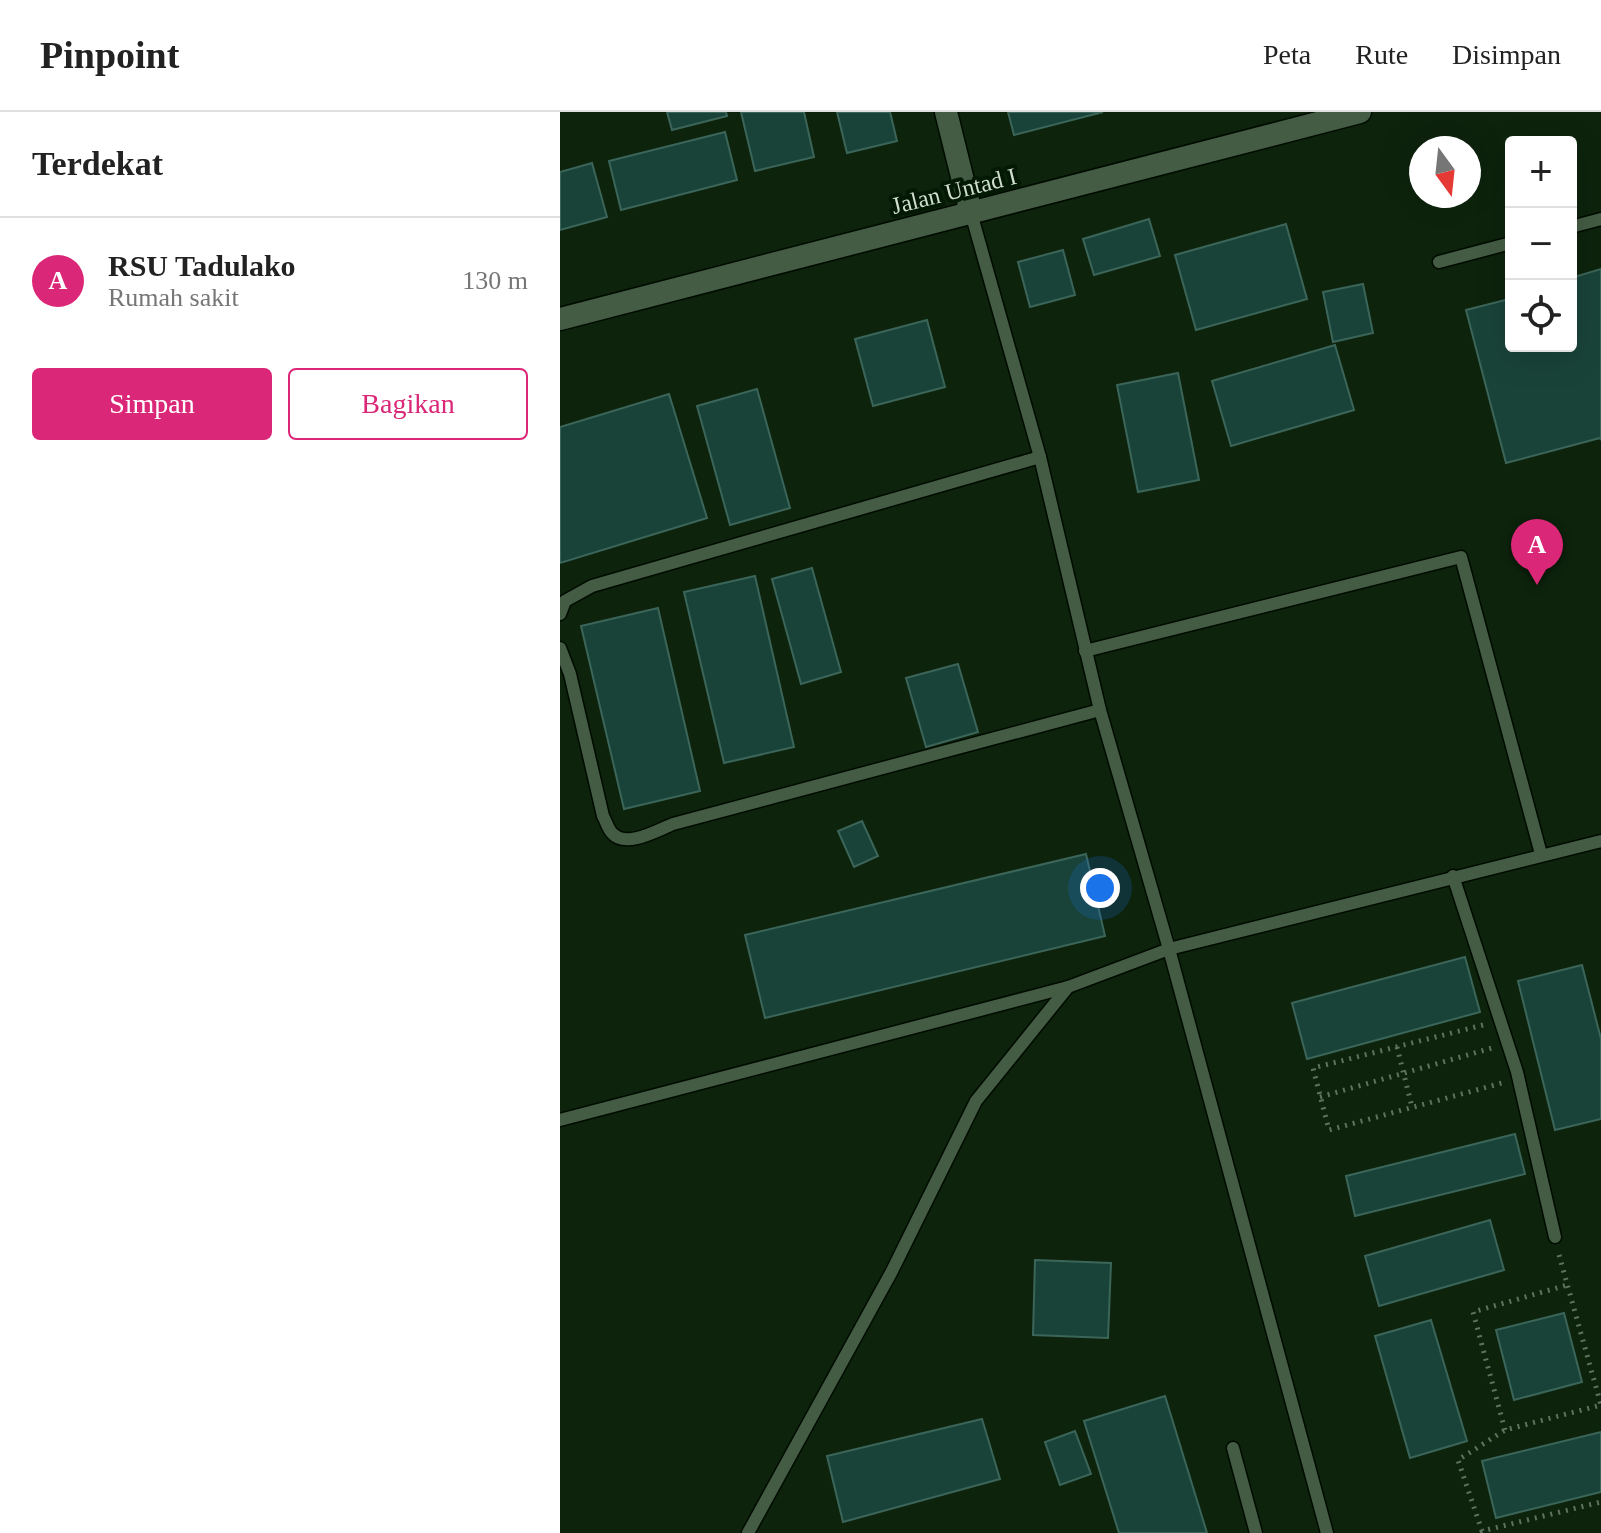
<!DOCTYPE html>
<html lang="id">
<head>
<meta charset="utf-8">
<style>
	:root { --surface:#fff; --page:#f6f6f6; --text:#222; --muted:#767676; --line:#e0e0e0; --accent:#db2777 }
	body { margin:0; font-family:"Times New Roman",serif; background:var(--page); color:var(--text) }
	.controls { position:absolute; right:24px; top:24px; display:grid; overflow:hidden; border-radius:8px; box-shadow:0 8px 32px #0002 }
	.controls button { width:72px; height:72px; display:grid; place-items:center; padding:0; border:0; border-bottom:2px solid var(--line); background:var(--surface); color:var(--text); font:40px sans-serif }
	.compass { position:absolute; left:849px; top:24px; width:72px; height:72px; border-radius:50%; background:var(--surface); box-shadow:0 8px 32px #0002; rotate:165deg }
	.you { position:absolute; left:540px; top:776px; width:28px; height:28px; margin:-20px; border:6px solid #fff; border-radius:50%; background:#1a73e8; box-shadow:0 0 0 12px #1a73e833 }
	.badge { display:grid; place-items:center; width:52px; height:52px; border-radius:50%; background:var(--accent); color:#fff; font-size:26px; font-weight:700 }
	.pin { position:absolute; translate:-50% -66px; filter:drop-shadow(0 2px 4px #0008) }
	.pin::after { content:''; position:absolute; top:42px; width:28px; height:24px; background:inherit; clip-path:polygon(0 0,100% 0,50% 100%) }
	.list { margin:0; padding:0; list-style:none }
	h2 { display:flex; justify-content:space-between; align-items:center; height:104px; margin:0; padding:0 32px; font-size:34px }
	h2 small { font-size:26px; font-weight:400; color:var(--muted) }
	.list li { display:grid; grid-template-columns:52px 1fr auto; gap:24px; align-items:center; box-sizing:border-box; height:128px; padding:0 32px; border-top:2px solid var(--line) }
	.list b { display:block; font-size:30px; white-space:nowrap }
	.list p { margin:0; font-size:26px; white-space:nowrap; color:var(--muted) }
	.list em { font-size:26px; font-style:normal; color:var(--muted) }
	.actions { display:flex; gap:16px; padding:24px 32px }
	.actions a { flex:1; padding:18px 0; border:2px solid var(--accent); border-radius:8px; text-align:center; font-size:28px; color:var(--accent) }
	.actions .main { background:var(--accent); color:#fff }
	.icon { flex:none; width:44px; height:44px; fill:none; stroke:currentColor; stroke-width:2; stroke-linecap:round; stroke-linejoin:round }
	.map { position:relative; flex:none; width:1041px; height:1421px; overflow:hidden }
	header { display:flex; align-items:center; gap:48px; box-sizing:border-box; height:112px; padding:0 40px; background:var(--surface); border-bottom:2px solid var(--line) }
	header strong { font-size:38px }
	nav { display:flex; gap:44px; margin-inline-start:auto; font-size:28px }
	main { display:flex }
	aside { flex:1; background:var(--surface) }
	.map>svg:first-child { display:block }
	.building { fill:#194339; stroke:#3c655a; stroke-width:2 }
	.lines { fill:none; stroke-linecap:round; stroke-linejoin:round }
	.service-casing { stroke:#000b00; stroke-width:15 }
	.minor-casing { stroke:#000b00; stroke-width:25 }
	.path { stroke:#60725f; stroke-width:5; stroke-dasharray:2 6; stroke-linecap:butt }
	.service { stroke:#445c43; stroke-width:12 }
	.minor { stroke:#445c43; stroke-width:22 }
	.labels { text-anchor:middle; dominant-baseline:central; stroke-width:8; stroke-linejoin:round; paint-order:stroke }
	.street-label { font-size:24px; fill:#d0decf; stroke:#041904 }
</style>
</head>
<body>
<header>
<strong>Pinpoint</strong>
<nav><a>Peta</a><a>Rute</a><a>Disimpan</a></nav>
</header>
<main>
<aside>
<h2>Terdekat<small></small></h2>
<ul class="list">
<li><span class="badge">A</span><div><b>RSU Tadulako</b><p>Rumah sakit</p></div><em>130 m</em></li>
</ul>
<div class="actions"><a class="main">Simpan</a><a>Bagikan</a></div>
</aside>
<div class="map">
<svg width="1041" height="1421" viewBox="0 0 1041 1421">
	<rect width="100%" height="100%" fill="#0d230c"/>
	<g class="building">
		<path d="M 107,0 L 166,0 L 167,4 L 112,18 Z"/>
		<path d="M 181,0 L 244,0 L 254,45 L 195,59 Z"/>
		<path d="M 277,0 L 330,0 L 337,29 L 287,41 Z"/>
		<path d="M 448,0 L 543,0 L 454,23 Z"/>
		<path d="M 165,20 L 177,68 L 61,98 L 49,49 Z"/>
		<path d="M 32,51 L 47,105 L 0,118 L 0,60 Z"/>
		<path d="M 589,107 L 600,144 L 534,163 L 523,127 Z"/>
		<path d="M 726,112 L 747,187 L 636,218 L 615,143 Z"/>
		<path d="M 503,138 L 515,183 L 470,195 L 458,150 Z"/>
		<path d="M 1041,157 L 1041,328 L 1040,326 L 946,351 L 906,198 L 949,187 L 951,234 L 1011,234 L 1011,203 L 1014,203 L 1011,166 Z"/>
		<path d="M 803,172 L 813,221 L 773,230 L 763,180 Z"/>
		<path d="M 367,208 L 385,275 L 313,294 L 295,227 Z"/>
		<path d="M 775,233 L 794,298 L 671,334 L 652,269 Z"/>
		<path d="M 618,261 L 639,368 L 578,380 L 557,273 Z"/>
		<path d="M 197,277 L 230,396 L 170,413 L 137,294 Z"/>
		<path d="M 109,282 L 147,406 L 0,451 L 0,315 Z"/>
		<path d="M 252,456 L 281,560 L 241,572 L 212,467 Z"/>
		<path d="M 195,464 L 234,635 L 164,651 L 124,480 Z"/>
		<path d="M 98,496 L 140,679 L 64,697 L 21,514 Z"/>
		<path d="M 398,552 L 418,620 L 366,635 L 346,566 Z"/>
		<path d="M 302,709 L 318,744 L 294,755 L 278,719 Z"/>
		<path d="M 526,742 L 545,824 L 205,906 L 185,823 Z"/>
		<path d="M 905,845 L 920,900 L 747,947 L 732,891 Z"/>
		<path d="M 1022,853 L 1041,927 L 1041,1007 L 995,1018 L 958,869 Z"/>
		<path d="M 955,1022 L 965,1062 L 795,1104 L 786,1064 Z"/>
		<path d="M 930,1108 L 944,1158 L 819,1194 L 805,1144 Z"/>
		<path d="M 475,1148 L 551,1151 L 548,1226 L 473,1223 Z"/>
		<path d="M 1004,1201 L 1022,1270 L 954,1288 L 936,1218 Z"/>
		<path d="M 871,1208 L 907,1329 L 850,1346 L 815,1224 Z"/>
		<path d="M 605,1284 L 647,1421 L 559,1421 L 524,1309 Z"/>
		<path d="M 422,1307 L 440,1367 L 283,1410 L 267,1344 Z"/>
		<path d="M 515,1319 L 531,1362 L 500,1373 L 485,1330 Z"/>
		<path d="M 1041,1320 L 1041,1380 L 936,1406 L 922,1349 Z"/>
	</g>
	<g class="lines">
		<g class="service-casing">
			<g id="service">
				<path d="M 411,101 L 480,345 L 540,598 L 609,837 L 767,1421"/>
				<path d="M 1011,115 L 1041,107"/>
				<path d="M 879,150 L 951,131"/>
				<path d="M 0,502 L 5,489 L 32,474 L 480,345"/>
				<path d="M 0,536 L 10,562 L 43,704 C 46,709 48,717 52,721 C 66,737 98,718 113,712 L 540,598"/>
				<path d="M 525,539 L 901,445 L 981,742"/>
				<path d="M 893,764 L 957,960 L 995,1125"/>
				<path d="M 0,1008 L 508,875 L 609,837 L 1041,729"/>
				<path d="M 673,1336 L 696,1421"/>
				<path d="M 188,1421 L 332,1159 L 416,989 L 508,875"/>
			</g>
		</g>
		<g class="minor-casing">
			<g id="minor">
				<path d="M 386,0 L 411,101"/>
				<path d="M 0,207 L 800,0"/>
			</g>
		</g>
		<g class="path">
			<path d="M 923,913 L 753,956 L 769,1018 L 942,971"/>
			<path d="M 837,935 L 852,995"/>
			<path d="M 760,985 L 932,936"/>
			<path d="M 999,1143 L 1041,1293 L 945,1318 L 898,1348 L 922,1419 L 1041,1390"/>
			<path d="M 945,1318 L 913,1200 L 1007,1173"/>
		</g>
		<use href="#service" class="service"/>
		<use href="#minor" class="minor"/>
	</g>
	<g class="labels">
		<g class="street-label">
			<text transform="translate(394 79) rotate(-14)">Jalan Untad I</text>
		</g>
	</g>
</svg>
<div class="controls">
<button>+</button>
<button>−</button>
<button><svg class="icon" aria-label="locate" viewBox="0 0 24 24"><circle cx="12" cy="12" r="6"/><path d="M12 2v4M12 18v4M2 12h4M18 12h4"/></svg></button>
</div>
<svg class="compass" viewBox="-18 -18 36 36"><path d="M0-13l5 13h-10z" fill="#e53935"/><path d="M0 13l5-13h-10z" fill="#767676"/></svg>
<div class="you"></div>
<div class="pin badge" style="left:977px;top:473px">A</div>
</div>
</main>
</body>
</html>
